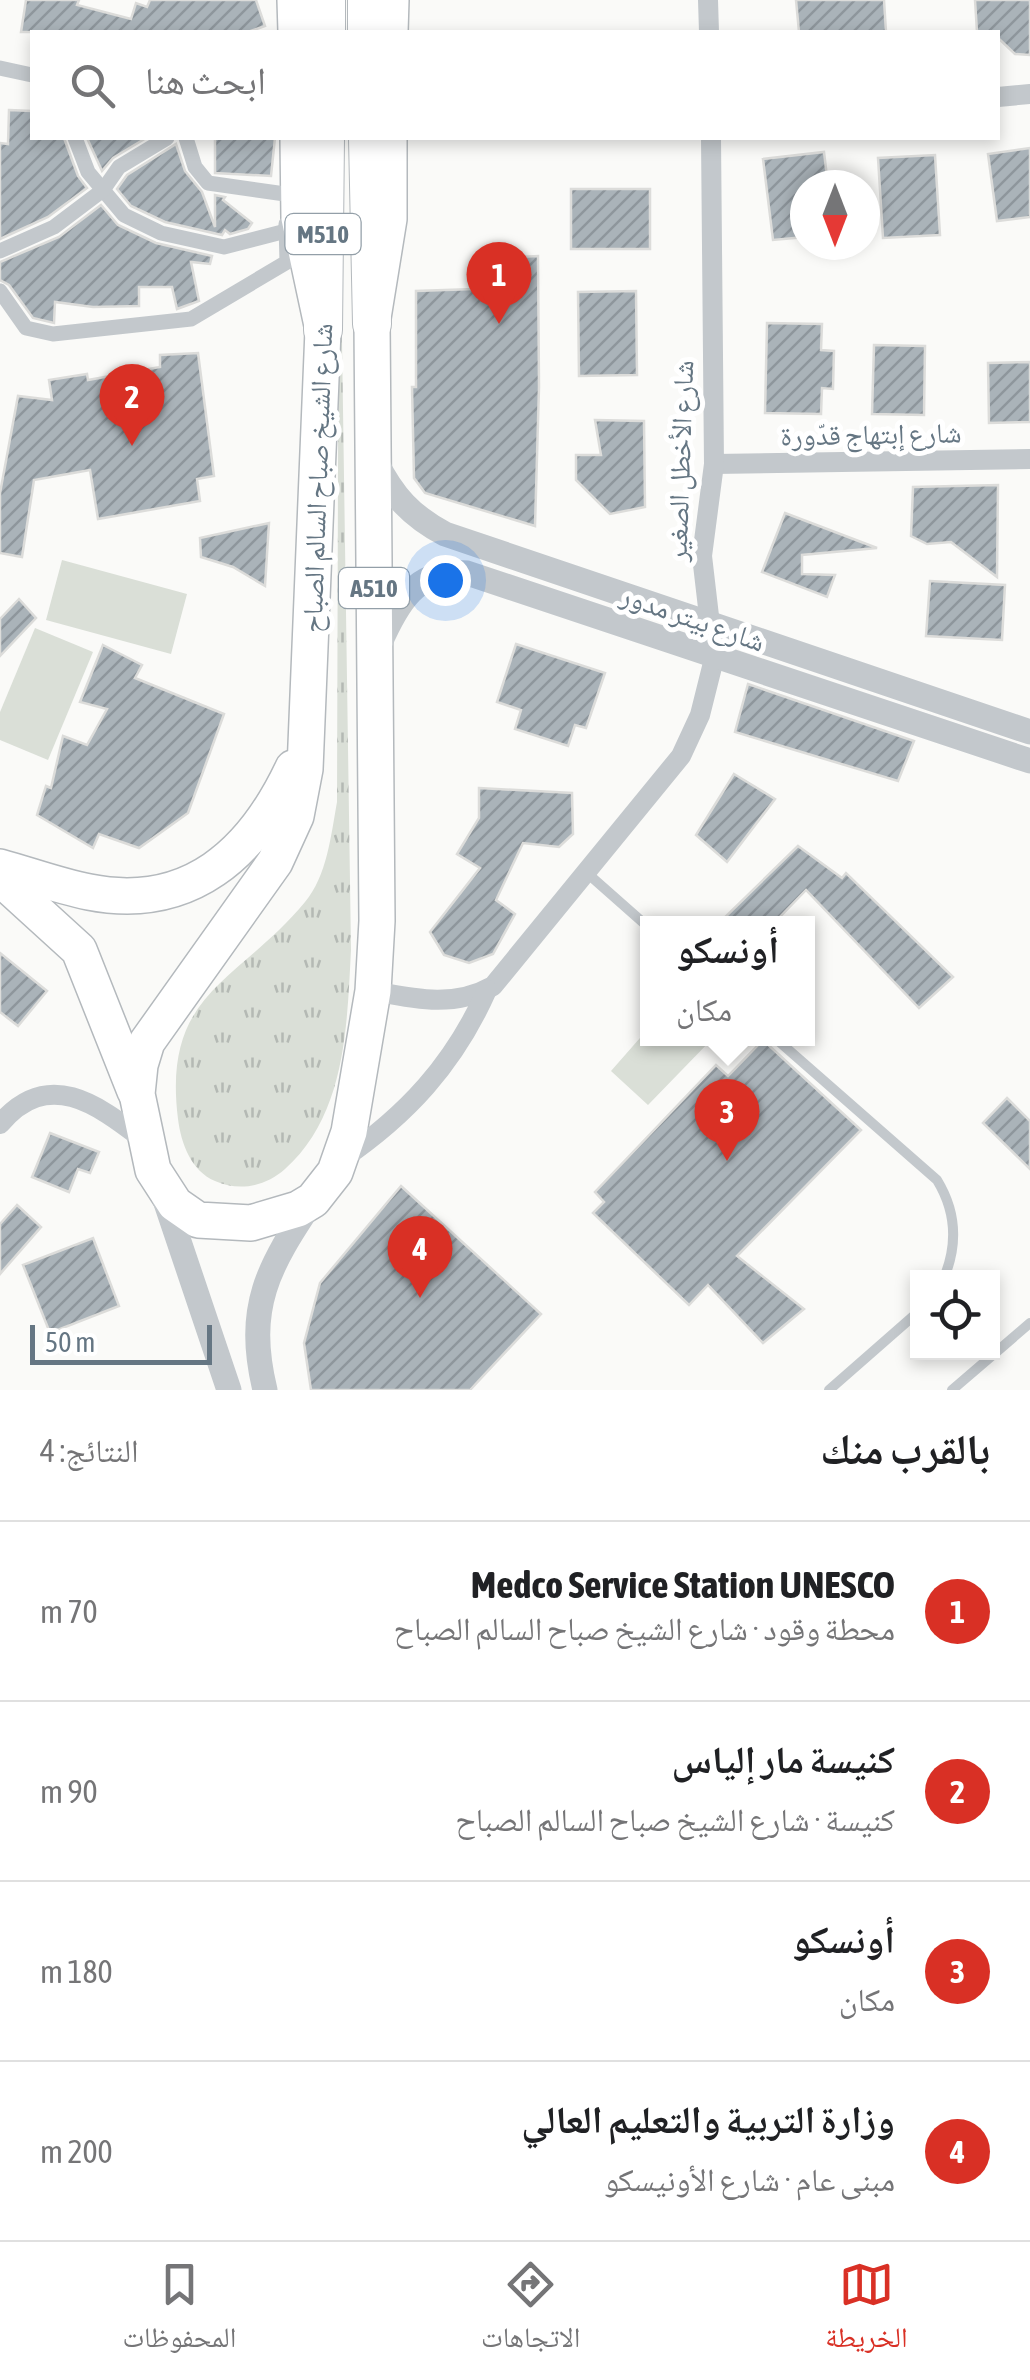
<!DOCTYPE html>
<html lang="ar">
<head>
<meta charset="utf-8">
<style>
	:root { --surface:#fff; --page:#f6f6f6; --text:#202124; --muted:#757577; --line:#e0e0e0; --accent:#d93025 }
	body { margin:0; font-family:"Asap Condensed","Noto Naskh Arabic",sans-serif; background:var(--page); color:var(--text); direction:rtl }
	.controls { position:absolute; right:30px; bottom:30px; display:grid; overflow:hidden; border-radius:0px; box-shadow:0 5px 15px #0003 }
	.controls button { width:90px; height:90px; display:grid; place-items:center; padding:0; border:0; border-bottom:2px solid var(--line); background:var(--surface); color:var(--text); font:50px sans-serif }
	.compass { position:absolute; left:790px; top:170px; width:90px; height:90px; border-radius:50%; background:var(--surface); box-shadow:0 5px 15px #0003; rotate:180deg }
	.scale { position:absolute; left:30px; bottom:25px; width:182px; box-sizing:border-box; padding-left:10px; border:5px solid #657683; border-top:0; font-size:28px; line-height:35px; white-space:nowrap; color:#657683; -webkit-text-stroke:8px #fff; paint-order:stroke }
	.you { position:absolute; left:445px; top:580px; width:35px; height:35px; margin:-25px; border:8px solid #fff; border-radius:50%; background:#1a73e8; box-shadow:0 0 0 15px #1a73e833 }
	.badge { display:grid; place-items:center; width:65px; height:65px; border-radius:50%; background:var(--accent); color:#fff; font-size:32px; font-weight:700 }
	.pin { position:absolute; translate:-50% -82px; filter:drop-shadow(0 2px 5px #0008) }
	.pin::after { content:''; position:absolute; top:52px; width:35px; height:30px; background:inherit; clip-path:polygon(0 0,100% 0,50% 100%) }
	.popup { position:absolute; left:640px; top:916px; width:175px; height:130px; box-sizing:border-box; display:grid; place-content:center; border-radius:0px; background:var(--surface); filter:drop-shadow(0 2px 8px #0005); font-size:32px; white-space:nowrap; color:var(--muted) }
	.popup b { font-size:38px; color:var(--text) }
	.popup::after { content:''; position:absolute; left:50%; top:100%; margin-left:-20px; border:20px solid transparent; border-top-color:var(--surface) }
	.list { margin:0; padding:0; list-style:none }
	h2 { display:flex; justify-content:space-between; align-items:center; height:130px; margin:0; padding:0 40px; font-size:42px }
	h2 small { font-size:32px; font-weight:400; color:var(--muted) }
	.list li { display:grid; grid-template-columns:65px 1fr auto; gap:30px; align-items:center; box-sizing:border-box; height:180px; padding:0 40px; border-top:2px solid var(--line) }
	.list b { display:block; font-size:38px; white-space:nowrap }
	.list p { margin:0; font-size:32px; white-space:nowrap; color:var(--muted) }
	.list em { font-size:32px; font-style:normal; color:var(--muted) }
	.icon { flex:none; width:55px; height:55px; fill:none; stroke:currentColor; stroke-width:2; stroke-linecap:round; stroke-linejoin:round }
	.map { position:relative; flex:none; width:1030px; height:1390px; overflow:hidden; direction:ltr }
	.search { position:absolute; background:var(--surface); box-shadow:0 5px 15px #0003; left:30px; right:30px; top:30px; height:110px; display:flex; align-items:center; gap:25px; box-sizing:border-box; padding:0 35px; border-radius:0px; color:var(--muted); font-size:38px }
	.sheet { height:850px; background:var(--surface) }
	nav { display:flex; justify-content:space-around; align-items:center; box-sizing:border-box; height:140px; border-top:2px solid var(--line); background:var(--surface); font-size:28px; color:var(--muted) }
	nav a { display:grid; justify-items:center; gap:5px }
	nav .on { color:var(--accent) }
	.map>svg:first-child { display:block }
	.grass { fill:url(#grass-tufts) }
	.pitch { fill:#dadfd7 }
	.building { fill:url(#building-hatch); stroke:#dcdcda; stroke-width:2.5 }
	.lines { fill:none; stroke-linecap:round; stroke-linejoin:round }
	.trunk-casing { stroke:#b4b9bd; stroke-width:38 }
	.motorway-casing { stroke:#b4b9bd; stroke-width:40 }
	.service { stroke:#c3c8cc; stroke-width:10 }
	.pedestrian { stroke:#c3c8cc; stroke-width:15 }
	.minor { stroke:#c3c8cc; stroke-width:20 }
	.tertiary { stroke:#c3c8cc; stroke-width:25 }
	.trunk { stroke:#fff; stroke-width:35 }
	.motorway { stroke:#fff; stroke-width:38 }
	.labels { text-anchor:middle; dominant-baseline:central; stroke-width:10; stroke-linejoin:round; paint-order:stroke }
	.shield { fill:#fff; stroke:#939fa8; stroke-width:2.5 }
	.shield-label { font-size:25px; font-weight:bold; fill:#657683 }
	.street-label { font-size:28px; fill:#657683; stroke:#fff }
</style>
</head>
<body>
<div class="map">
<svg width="1030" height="1390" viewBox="0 0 1030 1390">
	<defs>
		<pattern id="grass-tufts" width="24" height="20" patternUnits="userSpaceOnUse" patternTransform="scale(2.5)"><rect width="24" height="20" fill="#dadfd7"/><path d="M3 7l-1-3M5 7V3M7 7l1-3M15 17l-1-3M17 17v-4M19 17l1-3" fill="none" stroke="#b4b9b4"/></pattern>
		<pattern id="building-hatch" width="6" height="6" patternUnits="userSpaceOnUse" patternTransform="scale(2.5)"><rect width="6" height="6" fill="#aab3b9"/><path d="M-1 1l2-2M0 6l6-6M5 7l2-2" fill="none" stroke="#8e969c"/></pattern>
	</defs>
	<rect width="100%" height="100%" fill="#fafaf8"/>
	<path class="grass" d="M 339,138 L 351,950 C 347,1025 346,1115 285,1169 C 266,1186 240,1192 215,1181 C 191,1171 181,1143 178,1119 C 162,991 238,983 305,902 C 327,876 331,835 337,802 Z"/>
	<g class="pitch">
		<path d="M 62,560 L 187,594 L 171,654 L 46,620 Z"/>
		<path d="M 35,628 L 93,652 L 48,760 L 0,740 L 0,712 Z"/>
		<path d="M 647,1030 L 647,1038 L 712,1039 L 648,1105 L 611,1071 Z"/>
	</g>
	<g class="building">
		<path d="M 26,0 L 79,0 L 77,5 L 131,19 L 136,3 L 147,7 L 150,0 L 256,0 L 265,26 L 248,32 L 21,32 Z"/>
		<path d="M 796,0 L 884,0 L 886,32 L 799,32 Z"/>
		<path d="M 975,0 L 1030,0 L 1030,55 L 1015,54 L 998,38 L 998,32 L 977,32 Z"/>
		<path d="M 9,110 L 32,111 L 32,138 L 64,138 L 78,176 L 87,188 L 48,217 L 0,239 L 0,143 L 8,144 Z"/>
		<path d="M 87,138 L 146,138 L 113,158 L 102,171 Z"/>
		<path d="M 215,138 L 275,138 L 271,176 L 215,173 Z"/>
		<path d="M 176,144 L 185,171 L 202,192 L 215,227 L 215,195 L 225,197 L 223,200 L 252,223 L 248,229 L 230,234 L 225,230 L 222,235 L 165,222 L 131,206 L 117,189 L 127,175 Z"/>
		<path d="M 1030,148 L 1030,217 L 997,221 L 988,154 Z"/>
		<path d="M 824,152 L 828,185 L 805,185 L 805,237 L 773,240 L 763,159 Z"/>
		<path d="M 935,155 L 940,235 L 883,238 L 878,158 Z"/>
		<rect x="571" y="189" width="79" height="60"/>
		<path d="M 101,205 L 118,225 L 156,243 L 212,256 L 210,264 L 191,262 L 199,301 L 177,309 L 172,287 L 139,287 L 139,306 L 93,307 L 55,302 L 54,323 L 33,318 L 9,285 L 0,280 L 0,262 L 59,237 Z"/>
		<path d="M 538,256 L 539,387 L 535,526 L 425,493 L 414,478 L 412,387 L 416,387 L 416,291 L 474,289 L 475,259 Z"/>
		<path d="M 636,291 L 637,375 L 579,376 L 578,292 Z"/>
		<path d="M 767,323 L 822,324 L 821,350 L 834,351 L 833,389 L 822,388 L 821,414 L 765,413 Z"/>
		<path d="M 874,345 L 925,346 L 924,415 L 872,414 Z"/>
		<path d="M 198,353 L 214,476 L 197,479 L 200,501 L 98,519 L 90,470 L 34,480 L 22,557 L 0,553 L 0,493 L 18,396 L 52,400 L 49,380 L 87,374 L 88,380 L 160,367 L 160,355 Z"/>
		<path d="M 1030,362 L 1030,422 L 989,423 L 988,363 Z"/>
		<path d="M 595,420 L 644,421 L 645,507 L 610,514 L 576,480 L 576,455 L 601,455 Z"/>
		<path d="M 998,485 L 997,577 L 951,542 L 927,544 L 911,536 L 913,487 Z"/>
		<path d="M 785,513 L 877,548 L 802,555 L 802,574 L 835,575 L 827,597 L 762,572 Z"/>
		<path d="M 269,523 L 265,586 L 233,567 L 201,557 L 200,538 Z"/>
		<path d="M 930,581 L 1005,585 L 1002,640 L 926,636 Z"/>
		<path d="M 19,599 L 36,618 L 0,656 L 0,619 Z"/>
		<path d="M 516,644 L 605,673 L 586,728 L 575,725 L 568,746 L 515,729 L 521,710 L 497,702 Z"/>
		<path d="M 103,645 L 142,665 L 135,678 L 224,714 L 188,813 L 139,848 L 99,834 L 93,848 L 37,815 L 46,786 L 51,788 L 63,736 L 87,745 L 107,709 L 80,702 Z"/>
		<path d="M 748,684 L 914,741 L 898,781 L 735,732 Z"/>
		<path d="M 734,774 L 775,799 L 727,862 L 696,835 Z"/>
		<path d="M 479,788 L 572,793 L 573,834 L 559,847 L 523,843 L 496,900 L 515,914 L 493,954 L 469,963 L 444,955 L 430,932 L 480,868 L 457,854 L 479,818 Z"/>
		<path d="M 798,846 L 842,878 L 846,873 L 953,977 L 919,1008 L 806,890 L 773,924 L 718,924 Z"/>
		<path d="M 0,953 L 47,991 L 18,1026 L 0,1012 Z"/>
		<path d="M 763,1040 L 861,1130 L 737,1256 L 804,1309 L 763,1343 L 708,1285 L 689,1305 L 593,1213 L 604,1202 L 595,1192 L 716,1065 L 728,1076 Z"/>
		<path d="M 1007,1098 L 1030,1121 L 1030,1169 L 983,1123 Z"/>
		<path d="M 50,1133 L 99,1152 L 90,1173 L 78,1169 L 69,1192 L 32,1177 Z"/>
		<path d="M 401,1186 L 541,1314 L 470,1390 L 311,1390 L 304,1343 L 320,1283 Z"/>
		<path d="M 17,1205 L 41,1227 L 0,1274 L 0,1224 Z"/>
		<path d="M 93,1238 L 119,1306 L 50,1333 L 23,1265 Z"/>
	</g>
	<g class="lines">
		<g class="trunk-casing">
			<g id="trunk">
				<path d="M 295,0 L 296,32"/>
				<path d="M 390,32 L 391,0"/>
				<path d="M 298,138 L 299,218 L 323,330 L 305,769 L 296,816 L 275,862 L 147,1042 L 140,1065 L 137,1094 L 153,1170 L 175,1204 L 198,1220 L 251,1223 L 298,1209 L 313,1200 L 335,1172 L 349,1132 L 373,991 L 377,921 L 372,324 L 389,219 L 389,138"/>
				<path d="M 0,867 C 29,875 59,886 89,892 C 190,912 253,853 293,768"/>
				<path d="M 0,878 L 79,950 L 135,1091"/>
			</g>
		</g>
		<g class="motorway-casing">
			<g id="motorway">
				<path d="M 326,32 L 326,0"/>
				<path d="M 367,32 L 367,0"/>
				<path d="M 368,138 L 372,324"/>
				<path d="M 323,330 L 325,138"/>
			</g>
		</g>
		<g class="service">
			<path d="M 587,873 L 647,926"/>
			<path d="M 775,1038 L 937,1180 C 956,1211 958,1244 944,1278"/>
			<path d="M 829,1390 L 918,1312"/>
			<path d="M 952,1390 L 1030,1323"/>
		</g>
		<g class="pedestrian">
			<path d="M 0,68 L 32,75"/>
			<path d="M 75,138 L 88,172 L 124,215 L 161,233 L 224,247 L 286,231"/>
			<path d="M 186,138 L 195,167 L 208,183 L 285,194"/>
			<path d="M 0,251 L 54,227 L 103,190 L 119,167 L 167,138"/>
			<path d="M 0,291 L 26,328 L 53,334 L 191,319 L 287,262 L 286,224"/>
		</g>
		<g class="minor">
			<path d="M 708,0 L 709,32"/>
			<path d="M 998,97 L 1030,94"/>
			<path d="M 714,464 L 1030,459"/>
			<path d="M 373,991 C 415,999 454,1008 493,986 L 681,756 L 700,715 L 714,659 L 702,556 L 714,464 L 711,138"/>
			<path d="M 0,1124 C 49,1066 99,1106 145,1141"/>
			<path d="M 341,1160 C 407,1115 454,1064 487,990"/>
		</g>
		<g class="tertiary">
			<path d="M 376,462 C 393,496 411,516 445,534 L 1030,732"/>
			<path d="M 379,645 C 397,604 416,568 467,573 L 1030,761"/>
			<path d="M 163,1194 L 229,1390"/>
			<path d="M 265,1390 C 245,1307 268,1267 313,1200"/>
		</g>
		<use href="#trunk" class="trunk"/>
		<use href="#motorway" class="motorway"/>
	</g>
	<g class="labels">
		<g class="shield">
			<rect x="285.5" y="214" width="75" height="40" rx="8"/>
			<rect x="339" y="568" width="70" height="40" rx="8"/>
		</g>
		<g class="shield-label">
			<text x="323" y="234">M510</text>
			<text x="374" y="588">A510</text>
		</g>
		<g class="street-label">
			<text transform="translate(871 434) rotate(-1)">شارع إبتهاج قدّورة</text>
			<text transform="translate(680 461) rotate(-88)">شارع الأخطل الصغير</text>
			<text transform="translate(317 478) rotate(-88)">شارع الشيخ صباح السالم الصباح</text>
			<text transform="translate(693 618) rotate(19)">شارع بيتر مدور</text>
		</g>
	</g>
</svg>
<div class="controls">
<button><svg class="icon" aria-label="locate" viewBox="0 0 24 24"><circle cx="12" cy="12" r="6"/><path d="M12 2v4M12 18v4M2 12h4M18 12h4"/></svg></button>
</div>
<svg class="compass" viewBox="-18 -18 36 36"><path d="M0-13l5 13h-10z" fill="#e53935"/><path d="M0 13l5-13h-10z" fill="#757577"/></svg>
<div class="scale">50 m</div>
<div class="you"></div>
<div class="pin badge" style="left:499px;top:324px">1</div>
<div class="pin badge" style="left:132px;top:446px">2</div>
<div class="pin badge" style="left:727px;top:1161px">3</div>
<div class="popup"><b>أونسكو</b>مكان</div>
<div class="pin badge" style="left:420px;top:1298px">4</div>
<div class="search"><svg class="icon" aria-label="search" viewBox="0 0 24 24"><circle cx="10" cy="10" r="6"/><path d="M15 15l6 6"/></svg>ابحث هنا</div>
</div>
<section class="sheet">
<h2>بالقرب منك<small>النتائج: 4</small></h2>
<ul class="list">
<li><span class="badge">1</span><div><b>Medco Service Station UNESCO</b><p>محطة وقود · شارع الشيخ صباح السالم الصباح</p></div><em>70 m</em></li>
<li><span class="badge">2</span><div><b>كنيسة مار إلياس</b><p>كنيسة · شارع الشيخ صباح السالم الصباح</p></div><em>90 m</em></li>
<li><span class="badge">3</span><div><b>أونسكو</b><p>مكان</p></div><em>180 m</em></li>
<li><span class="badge">4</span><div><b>وزارة التربية والتعليم العالي</b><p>مبنى عام · شارع الأونيسكو</p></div><em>200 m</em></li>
</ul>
</section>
<nav>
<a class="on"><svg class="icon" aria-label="map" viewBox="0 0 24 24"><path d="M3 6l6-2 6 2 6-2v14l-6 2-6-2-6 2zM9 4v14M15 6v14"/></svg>الخريطة</a>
<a><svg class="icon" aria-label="directions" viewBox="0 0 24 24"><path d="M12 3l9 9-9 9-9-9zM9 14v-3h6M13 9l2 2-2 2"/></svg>الاتجاهات</a>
<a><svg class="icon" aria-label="saved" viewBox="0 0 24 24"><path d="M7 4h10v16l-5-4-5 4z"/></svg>المحفوظات</a>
</nav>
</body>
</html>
